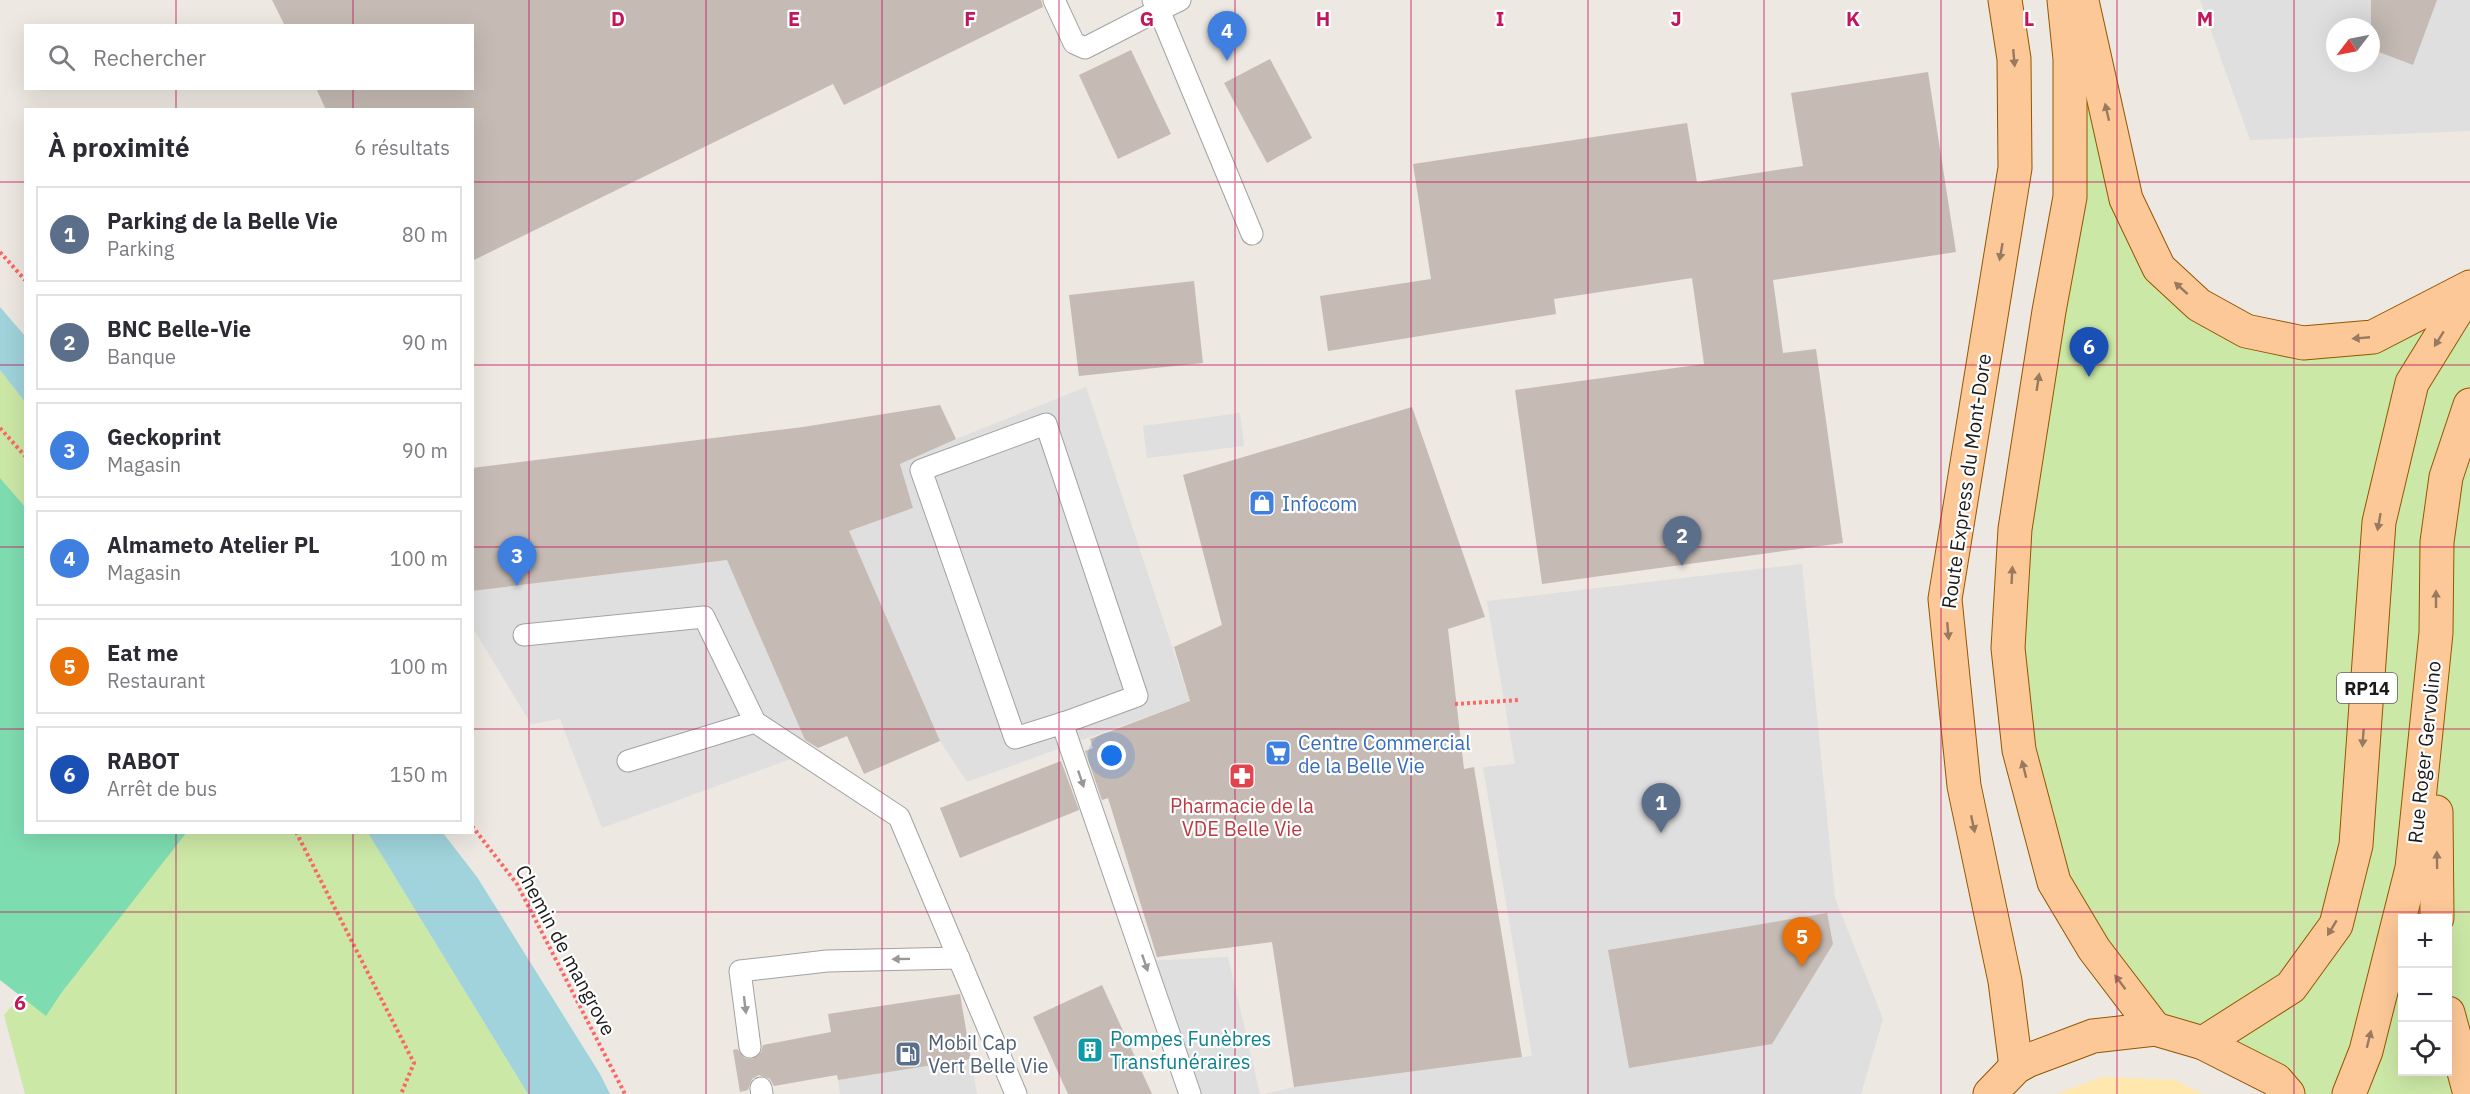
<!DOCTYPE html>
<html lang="fr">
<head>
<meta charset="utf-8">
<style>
	:root { --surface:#fff; --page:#f7f7f7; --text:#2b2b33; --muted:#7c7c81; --line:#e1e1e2; --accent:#0f766e }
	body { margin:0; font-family:"IBM Plex Sans",sans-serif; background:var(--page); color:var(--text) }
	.controls { position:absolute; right:18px; bottom:18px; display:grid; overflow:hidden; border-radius:0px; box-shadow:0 6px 24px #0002 }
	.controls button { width:54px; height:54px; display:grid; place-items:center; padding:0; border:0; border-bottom:2px solid var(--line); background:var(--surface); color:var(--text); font:30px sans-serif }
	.compass { position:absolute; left:2326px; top:18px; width:54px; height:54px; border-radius:50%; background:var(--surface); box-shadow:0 6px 24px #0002; rotate:238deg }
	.you { position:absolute; left:1112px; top:756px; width:21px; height:21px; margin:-15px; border:4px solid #fff; border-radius:50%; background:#1a73e8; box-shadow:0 0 0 9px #1a73e833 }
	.badge { display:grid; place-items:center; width:39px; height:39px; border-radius:50%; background:var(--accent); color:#fff; font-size:20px; font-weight:700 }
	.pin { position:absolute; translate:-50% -50px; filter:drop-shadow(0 2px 3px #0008) }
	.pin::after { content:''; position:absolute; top:32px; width:21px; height:18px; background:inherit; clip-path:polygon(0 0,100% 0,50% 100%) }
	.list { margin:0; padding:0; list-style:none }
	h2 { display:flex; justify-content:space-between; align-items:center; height:78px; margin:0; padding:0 24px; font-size:26px }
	h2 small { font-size:20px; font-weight:400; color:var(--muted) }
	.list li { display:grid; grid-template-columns:39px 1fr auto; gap:18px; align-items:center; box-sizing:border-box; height:96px; margin:0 12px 12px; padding:0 12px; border:2px solid var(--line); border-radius:0px }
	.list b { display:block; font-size:22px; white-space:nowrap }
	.list p { margin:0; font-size:20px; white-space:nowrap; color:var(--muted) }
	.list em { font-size:20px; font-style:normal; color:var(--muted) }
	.icon { flex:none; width:33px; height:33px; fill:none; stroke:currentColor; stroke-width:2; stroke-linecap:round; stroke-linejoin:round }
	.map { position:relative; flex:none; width:2470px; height:1094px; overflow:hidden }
	.search { position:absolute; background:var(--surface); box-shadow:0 6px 24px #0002; left:24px; top:24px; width:450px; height:66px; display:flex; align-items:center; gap:15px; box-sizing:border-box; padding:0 21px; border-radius:0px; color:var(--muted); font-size:22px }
	.panel { position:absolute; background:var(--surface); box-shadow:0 6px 24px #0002; left:24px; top:108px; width:450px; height:726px; border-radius:0px }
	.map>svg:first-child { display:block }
	.grass { fill:#cce8a6; fill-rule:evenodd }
	.sand { fill:#ffe7ad }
	.pitch { fill:#7eddb0 }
	.parking { fill:#dfdfdf; fill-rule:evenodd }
	.water { fill:#a0d3db }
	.building { fill:#c5bab4 }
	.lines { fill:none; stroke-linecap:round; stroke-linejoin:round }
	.lane-casing { stroke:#a2a2a2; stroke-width:23 }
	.primary-casing { stroke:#935600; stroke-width:35 }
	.path { stroke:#fa6865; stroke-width:4; stroke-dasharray:3 3; stroke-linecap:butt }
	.lane { stroke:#fff; stroke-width:21 }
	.primary { stroke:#fcc897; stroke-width:33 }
	.oneway { fill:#977a5f }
	.oneway2 { fill:#989898 }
	.grid { fill:none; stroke:#c2185b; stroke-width:1.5; stroke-opacity:0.55 }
	.labels { text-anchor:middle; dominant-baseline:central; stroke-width:4.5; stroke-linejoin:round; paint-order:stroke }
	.shield { fill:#fff; stroke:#5f5f5f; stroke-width:1.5 }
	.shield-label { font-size:18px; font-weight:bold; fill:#1b1b1b }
	.street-label { font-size:20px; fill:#1b1b1b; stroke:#fff }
	.shop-label { font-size:20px; fill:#366cbe; stroke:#fff; text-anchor:start }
	.health-label { font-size:20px; fill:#be3a42; stroke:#fff }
	.culture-label { font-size:20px; fill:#0d838f; stroke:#fff; text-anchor:start }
	.service-label { font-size:20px; fill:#4e5e75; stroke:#fff; text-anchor:start }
	.grid-label { font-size:20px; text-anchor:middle; font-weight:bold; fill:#c2185b; stroke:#fff; stroke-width:4.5; stroke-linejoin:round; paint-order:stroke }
</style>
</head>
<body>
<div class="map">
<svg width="2470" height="1094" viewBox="0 0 2470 1094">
	<rect width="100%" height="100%" fill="#ede8e1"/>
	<g class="grass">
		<path d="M 2082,0 L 2159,268 L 2303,343 L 2470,287 L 2470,1094 L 2288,1094 L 2155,1029 L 2054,882 L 2008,648 ZM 2402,918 L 2448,918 L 2448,1072 L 2402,1072 Z"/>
		<path d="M 0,370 L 25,402 L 26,832 L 368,833 L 528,1094 L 25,1094 L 4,1015 L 21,996 L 0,980 Z"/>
	</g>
	<path class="sand" d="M 2103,1077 L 2175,1080 L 2203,1094 L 2056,1094 Z"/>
	<path class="pitch" d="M 0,478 L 25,507 L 26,832 L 186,833 L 62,992 L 46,1016 L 0,980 Z"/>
	<g class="parking">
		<path d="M 2200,0 L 2470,0 L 2470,131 L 2250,140 ZM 2335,27 L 2371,27 L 2371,63 L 2335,63 Z"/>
		<path d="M 1086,387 L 1190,701 L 967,782 L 940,741 L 849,531 L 913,508 L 900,464 L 956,439 Z"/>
		<path d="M 1240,413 L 1244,446 L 1147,458 L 1143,426 Z"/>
		<path d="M 727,560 L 810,752 L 602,828 L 560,719 L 531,724 L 473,628 L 473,591 Z"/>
		<path d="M 1802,564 L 1835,898 L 1883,1019 L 1861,1094 L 1265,1094 L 1294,1087 L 1532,1056 L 1483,767 L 1515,764 L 1487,601 Z"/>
		<path d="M 1228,957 L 1260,1094 L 1196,1094 L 1145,961 Z"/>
		<path d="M 971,1059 L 977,1094 L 840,1094 L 838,1080 Z"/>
	</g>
	<g class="water">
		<path d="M 0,307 L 25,336 L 25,402 L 0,370 Z"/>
		<path d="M 368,833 L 443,833 L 477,877 L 600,1074 L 610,1094 L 528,1094 Z"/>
	</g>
	<g class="building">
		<path d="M 272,0 L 1041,0 L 1043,7 L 844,105 L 833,84 L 472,261 L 472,110 L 326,110 L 316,88 L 472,88 L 472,26 L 285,26 Z"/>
		<path d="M 2371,0 L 2437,0 L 2413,65 L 2371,49 Z"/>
		<path d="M 1131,50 L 1171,134 L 1118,159 L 1079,75 Z"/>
		<path d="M 1270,59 L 1312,138 L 1267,163 L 1224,83 Z"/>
		<path d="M 1928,72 L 1956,252 L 1773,280 L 1783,353 L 1816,349 L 1843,543 L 1542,584 L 1515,390 L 1704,364 L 1692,278 L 1554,299 L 1556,314 L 1328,351 L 1320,296 L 1431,279 L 1413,164 L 1687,123 L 1697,182 L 1803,166 L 1791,93 Z"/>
		<path d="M 1194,281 L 1203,363 L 1079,376 L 1069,295 Z"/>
		<path d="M 940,405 L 956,439 L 900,464 L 913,508 L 849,531 L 940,741 L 864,774 L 847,736 L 818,748 L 805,740 L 727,560 L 472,591 L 472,468 L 803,427 Z"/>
		<path d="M 1412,407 L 1485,617 L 1448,629 L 1464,769 L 1474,767 L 1522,1057 L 1294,1087 L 1272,942 L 1157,957 L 1108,798 L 1102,800 L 1085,751 L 1093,748 L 1090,739 L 1190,701 L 1174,647 L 1222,625 L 1183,475 Z"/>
		<path d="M 1061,761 L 1079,810 L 960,858 L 940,808 Z"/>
		<path d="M 1827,913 L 1833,944 L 1772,1044 L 1629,1068 L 1608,950 Z"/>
		<path d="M 1102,985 L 1152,1094 L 1068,1094 L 1033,1017 Z"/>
		<path d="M 960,994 L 971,1059 L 838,1080 L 837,1075 L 774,1086 L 770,1079 L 759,1075 L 752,1079 L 748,1090 L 740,1092 L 733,1050 L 737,1049 L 745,1058 L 752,1059 L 761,1052 L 763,1045 L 831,1032 L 828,1014 Z"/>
	</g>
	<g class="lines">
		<g class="lane-casing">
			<g id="lane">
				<path d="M 1054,0 L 1074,43 L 1085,48 L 1159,10 L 1252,234"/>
				<path d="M 1153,0 L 1159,10 L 1180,0"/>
				<path d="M 1046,424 L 1137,696 L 1066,722 L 1015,738 L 921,470 Z"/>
				<path d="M 524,635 L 704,617 L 755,722 L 899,817 L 1016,1094"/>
				<path d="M 1062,723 L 1190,1094"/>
				<path d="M 628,761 L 755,722"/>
				<path d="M 750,1047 L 740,971 L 827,961 L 959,958"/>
				<path d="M 761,1088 L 762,1094"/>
			</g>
		</g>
		<g class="primary-casing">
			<g id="primary">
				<path d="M 2005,0 L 2014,59 L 2015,168 L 1945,599 L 1964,786 L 2005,981 L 2016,1067"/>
				<path d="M 2064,0 L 2070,59 L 2070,197 L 2049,311 L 2015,529 L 2008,648 L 2019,750 L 2054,882 L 2094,949 L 2155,1029"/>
				<path d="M 2082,1 L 2126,199 L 2159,268 L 2199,305 L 2246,331 L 2303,343 L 2373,337 L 2470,287"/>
				<path d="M 2436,812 L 2437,918"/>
				<path d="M 2448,1013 L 2470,1094"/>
				<path d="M 2203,1043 L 2291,987 L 2336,925 L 2356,845 L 2379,522 L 2412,383 L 2470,289"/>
				<path d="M 1990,1094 L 2016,1067 L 2029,1060 L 2093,1036 L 2155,1029 L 2203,1043 L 2276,1080 L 2288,1094"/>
				<path d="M 2349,1094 L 2366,1051 L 2412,868 L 2436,633 L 2437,542 L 2446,477 L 2470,405"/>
			</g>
		</g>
		<g class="path">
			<path d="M 0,252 L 26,281"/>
			<path d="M 0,428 L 26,457"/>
			<path d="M 1455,704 L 1519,700"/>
			<path d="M 472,826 L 517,884 L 625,1094"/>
			<path d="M 296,832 L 414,1063 L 401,1094"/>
		</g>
		<use href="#lane" class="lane"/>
		<use href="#primary" class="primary"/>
	</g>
	<defs><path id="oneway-solid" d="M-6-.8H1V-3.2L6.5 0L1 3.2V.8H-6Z" transform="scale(1.5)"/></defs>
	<g class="oneway">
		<use href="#oneway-solid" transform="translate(2014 58) rotate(85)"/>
		<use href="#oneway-solid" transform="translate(2107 112) rotate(-103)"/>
		<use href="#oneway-solid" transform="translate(2001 252) rotate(100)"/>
		<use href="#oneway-solid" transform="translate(2181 288) rotate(-138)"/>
		<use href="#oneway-solid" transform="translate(2361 338) rotate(175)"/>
		<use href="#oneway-solid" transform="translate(2439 339) rotate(122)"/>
		<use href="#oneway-solid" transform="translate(2038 382) rotate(-81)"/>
		<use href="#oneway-solid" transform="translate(2379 522) rotate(100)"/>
		<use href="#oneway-solid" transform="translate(2012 575) rotate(-87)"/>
		<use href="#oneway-solid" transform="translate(2436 599) rotate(-90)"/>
		<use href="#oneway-solid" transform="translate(1948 631) rotate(85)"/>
		<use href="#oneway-solid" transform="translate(2363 738) rotate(94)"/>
		<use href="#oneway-solid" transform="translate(2024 769) rotate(-104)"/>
		<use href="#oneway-solid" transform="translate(1973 824) rotate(78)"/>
		<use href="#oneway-solid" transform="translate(2437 860) rotate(-91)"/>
		<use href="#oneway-solid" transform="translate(2332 928) rotate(121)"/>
		<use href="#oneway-solid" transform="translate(2120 982) rotate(-127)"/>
		<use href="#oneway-solid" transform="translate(2369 1039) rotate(-76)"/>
	</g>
	<g class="oneway2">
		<use href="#oneway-solid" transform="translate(1081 779) rotate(71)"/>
		<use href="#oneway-solid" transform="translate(901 959) rotate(179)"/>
		<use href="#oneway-solid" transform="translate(1145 963) rotate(71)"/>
		<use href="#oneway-solid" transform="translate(745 1005) rotate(83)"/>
	</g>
	<path class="grid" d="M 176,0 L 176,26M 353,0 L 353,26M 529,0 L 529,1094M 706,0 L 706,1094M 882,0 L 882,1094M 1059,0 L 1059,1094M 1235,0 L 1235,1094M 1411,0 L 1411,1094M 1588,0 L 1588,1094M 1764,0 L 1764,1094M 1941,0 L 1941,1094M 2117,0 L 2117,1094M 2294,0 L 2294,1094M 176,88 L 176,110M 353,88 L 353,110M 0,182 L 26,182M 472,182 L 2470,182M 0,365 L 26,365M 472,365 L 2470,365M 0,547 L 26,547M 472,547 L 2470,547M 0,729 L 26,729M 472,729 L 2470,729M 176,832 L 176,1094M 353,832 L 353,1094M 0,912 L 2470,912"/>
	<defs>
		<g id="shop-square" transform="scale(1.35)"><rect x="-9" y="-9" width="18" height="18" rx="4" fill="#3f7fe0" stroke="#fff"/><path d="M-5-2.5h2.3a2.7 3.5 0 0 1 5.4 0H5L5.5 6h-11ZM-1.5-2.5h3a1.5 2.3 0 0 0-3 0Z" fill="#fff"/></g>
		<g id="supermarket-square" transform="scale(1.35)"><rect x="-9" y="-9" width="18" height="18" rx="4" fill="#3f7fe0" stroke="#fff"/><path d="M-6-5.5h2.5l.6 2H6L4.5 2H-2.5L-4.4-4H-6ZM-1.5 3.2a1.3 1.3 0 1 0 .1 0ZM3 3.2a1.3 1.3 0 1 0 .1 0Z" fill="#fff"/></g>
		<g id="pharmacy-square" transform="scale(1.35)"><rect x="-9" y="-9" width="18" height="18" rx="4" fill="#e0444e" stroke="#fff"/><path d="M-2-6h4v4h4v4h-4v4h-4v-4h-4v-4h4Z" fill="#fff"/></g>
		<g id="building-square" transform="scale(1.35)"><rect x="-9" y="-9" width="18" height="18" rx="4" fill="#0f9aa8" stroke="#fff"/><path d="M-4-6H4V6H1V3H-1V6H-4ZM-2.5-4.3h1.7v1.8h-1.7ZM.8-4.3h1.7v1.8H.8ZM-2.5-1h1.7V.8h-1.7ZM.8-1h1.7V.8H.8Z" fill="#fff"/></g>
		<g id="fuel-square" transform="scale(1.35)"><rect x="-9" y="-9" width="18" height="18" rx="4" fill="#5c6f8a" stroke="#fff"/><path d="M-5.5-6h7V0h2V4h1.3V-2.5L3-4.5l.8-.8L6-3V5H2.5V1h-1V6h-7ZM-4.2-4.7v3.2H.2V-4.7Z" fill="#fff"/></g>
	</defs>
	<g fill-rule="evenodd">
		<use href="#shop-square" x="1262" y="503"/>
		<use href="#supermarket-square" x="1278" y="753"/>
		<use href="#pharmacy-square" x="1242" y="776"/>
		<use href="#building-square" x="1090" y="1050"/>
		<use href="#fuel-square" x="908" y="1054"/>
	</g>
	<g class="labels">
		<rect class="shield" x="2337" y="673" width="60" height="30" rx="4.5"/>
		<g class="shield-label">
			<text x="2367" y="688">RP14</text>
		</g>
		<g class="street-label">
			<text transform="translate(1966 481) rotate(-82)">Route Express du Mont-Dore</text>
			<text transform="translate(2424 752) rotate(-84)">Rue Roger Gervolino</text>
			<text transform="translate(566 950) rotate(62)">Chemin de mangrove</text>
		</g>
		<g class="shop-label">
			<text x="1282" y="503">Infocom</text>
			<text x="1298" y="742">Centre Commercial<tspan x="1298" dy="23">de la Belle Vie</tspan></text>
		</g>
		<g class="health-label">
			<text x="1242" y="805">Pharmacie de la<tspan x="1242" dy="23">VDE Belle Vie</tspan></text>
		</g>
		<g class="culture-label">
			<text x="1110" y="1038">Pompes Funèbres<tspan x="1110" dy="23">Transfunéraires</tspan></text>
		</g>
		<g class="service-label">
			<text x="928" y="1042">Mobil Cap<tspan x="928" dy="23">Vert Belle Vie</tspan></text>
		</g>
	</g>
	<g class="grid-label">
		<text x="618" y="26">D</text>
		<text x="794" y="26">E</text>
		<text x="970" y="26">F</text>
		<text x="1147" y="26">G</text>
		<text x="1323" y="26">H</text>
		<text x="1500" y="26">I</text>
		<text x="1676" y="26">J</text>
		<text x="1853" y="26">K</text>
		<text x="2029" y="26">L</text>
		<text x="2205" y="26">M</text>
		<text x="20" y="1010">6</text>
	</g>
</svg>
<div class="controls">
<button>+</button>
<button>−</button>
<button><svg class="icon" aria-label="locate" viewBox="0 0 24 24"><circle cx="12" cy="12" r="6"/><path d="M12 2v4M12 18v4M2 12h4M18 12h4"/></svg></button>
</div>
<svg class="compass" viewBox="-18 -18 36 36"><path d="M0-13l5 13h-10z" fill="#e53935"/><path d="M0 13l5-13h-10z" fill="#7c7c81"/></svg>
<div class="you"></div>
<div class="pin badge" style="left:1661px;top:833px;background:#5c6f8a">1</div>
<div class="pin badge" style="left:1682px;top:566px;background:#5c6f8a">2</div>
<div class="pin badge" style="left:517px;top:586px;background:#3f7fe0">3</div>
<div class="pin badge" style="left:1227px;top:61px;background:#3f7fe0">4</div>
<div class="pin badge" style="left:1802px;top:967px;background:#e8710a">5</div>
<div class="pin badge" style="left:2089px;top:377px;background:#1a4fb4">6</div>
<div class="search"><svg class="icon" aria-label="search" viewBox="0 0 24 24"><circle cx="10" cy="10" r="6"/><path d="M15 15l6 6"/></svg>Rechercher</div>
<section class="panel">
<h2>À proximité<small>6 résultats</small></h2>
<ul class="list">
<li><span class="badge" style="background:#5c6f8a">1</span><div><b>Parking de la Belle Vie</b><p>Parking</p></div><em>80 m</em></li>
<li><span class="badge" style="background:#5c6f8a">2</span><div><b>BNC Belle-Vie</b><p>Banque</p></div><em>90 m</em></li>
<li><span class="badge" style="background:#3f7fe0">3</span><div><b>Geckoprint</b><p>Magasin</p></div><em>90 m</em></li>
<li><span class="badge" style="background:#3f7fe0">4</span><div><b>Almameto Atelier PL</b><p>Magasin</p></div><em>100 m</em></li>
<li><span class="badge" style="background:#e8710a">5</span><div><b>Eat me</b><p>Restaurant</p></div><em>100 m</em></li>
<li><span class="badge" style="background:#1a4fb4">6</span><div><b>RABOT</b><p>Arrêt de bus</p></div><em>150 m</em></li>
</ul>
</section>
</div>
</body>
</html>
